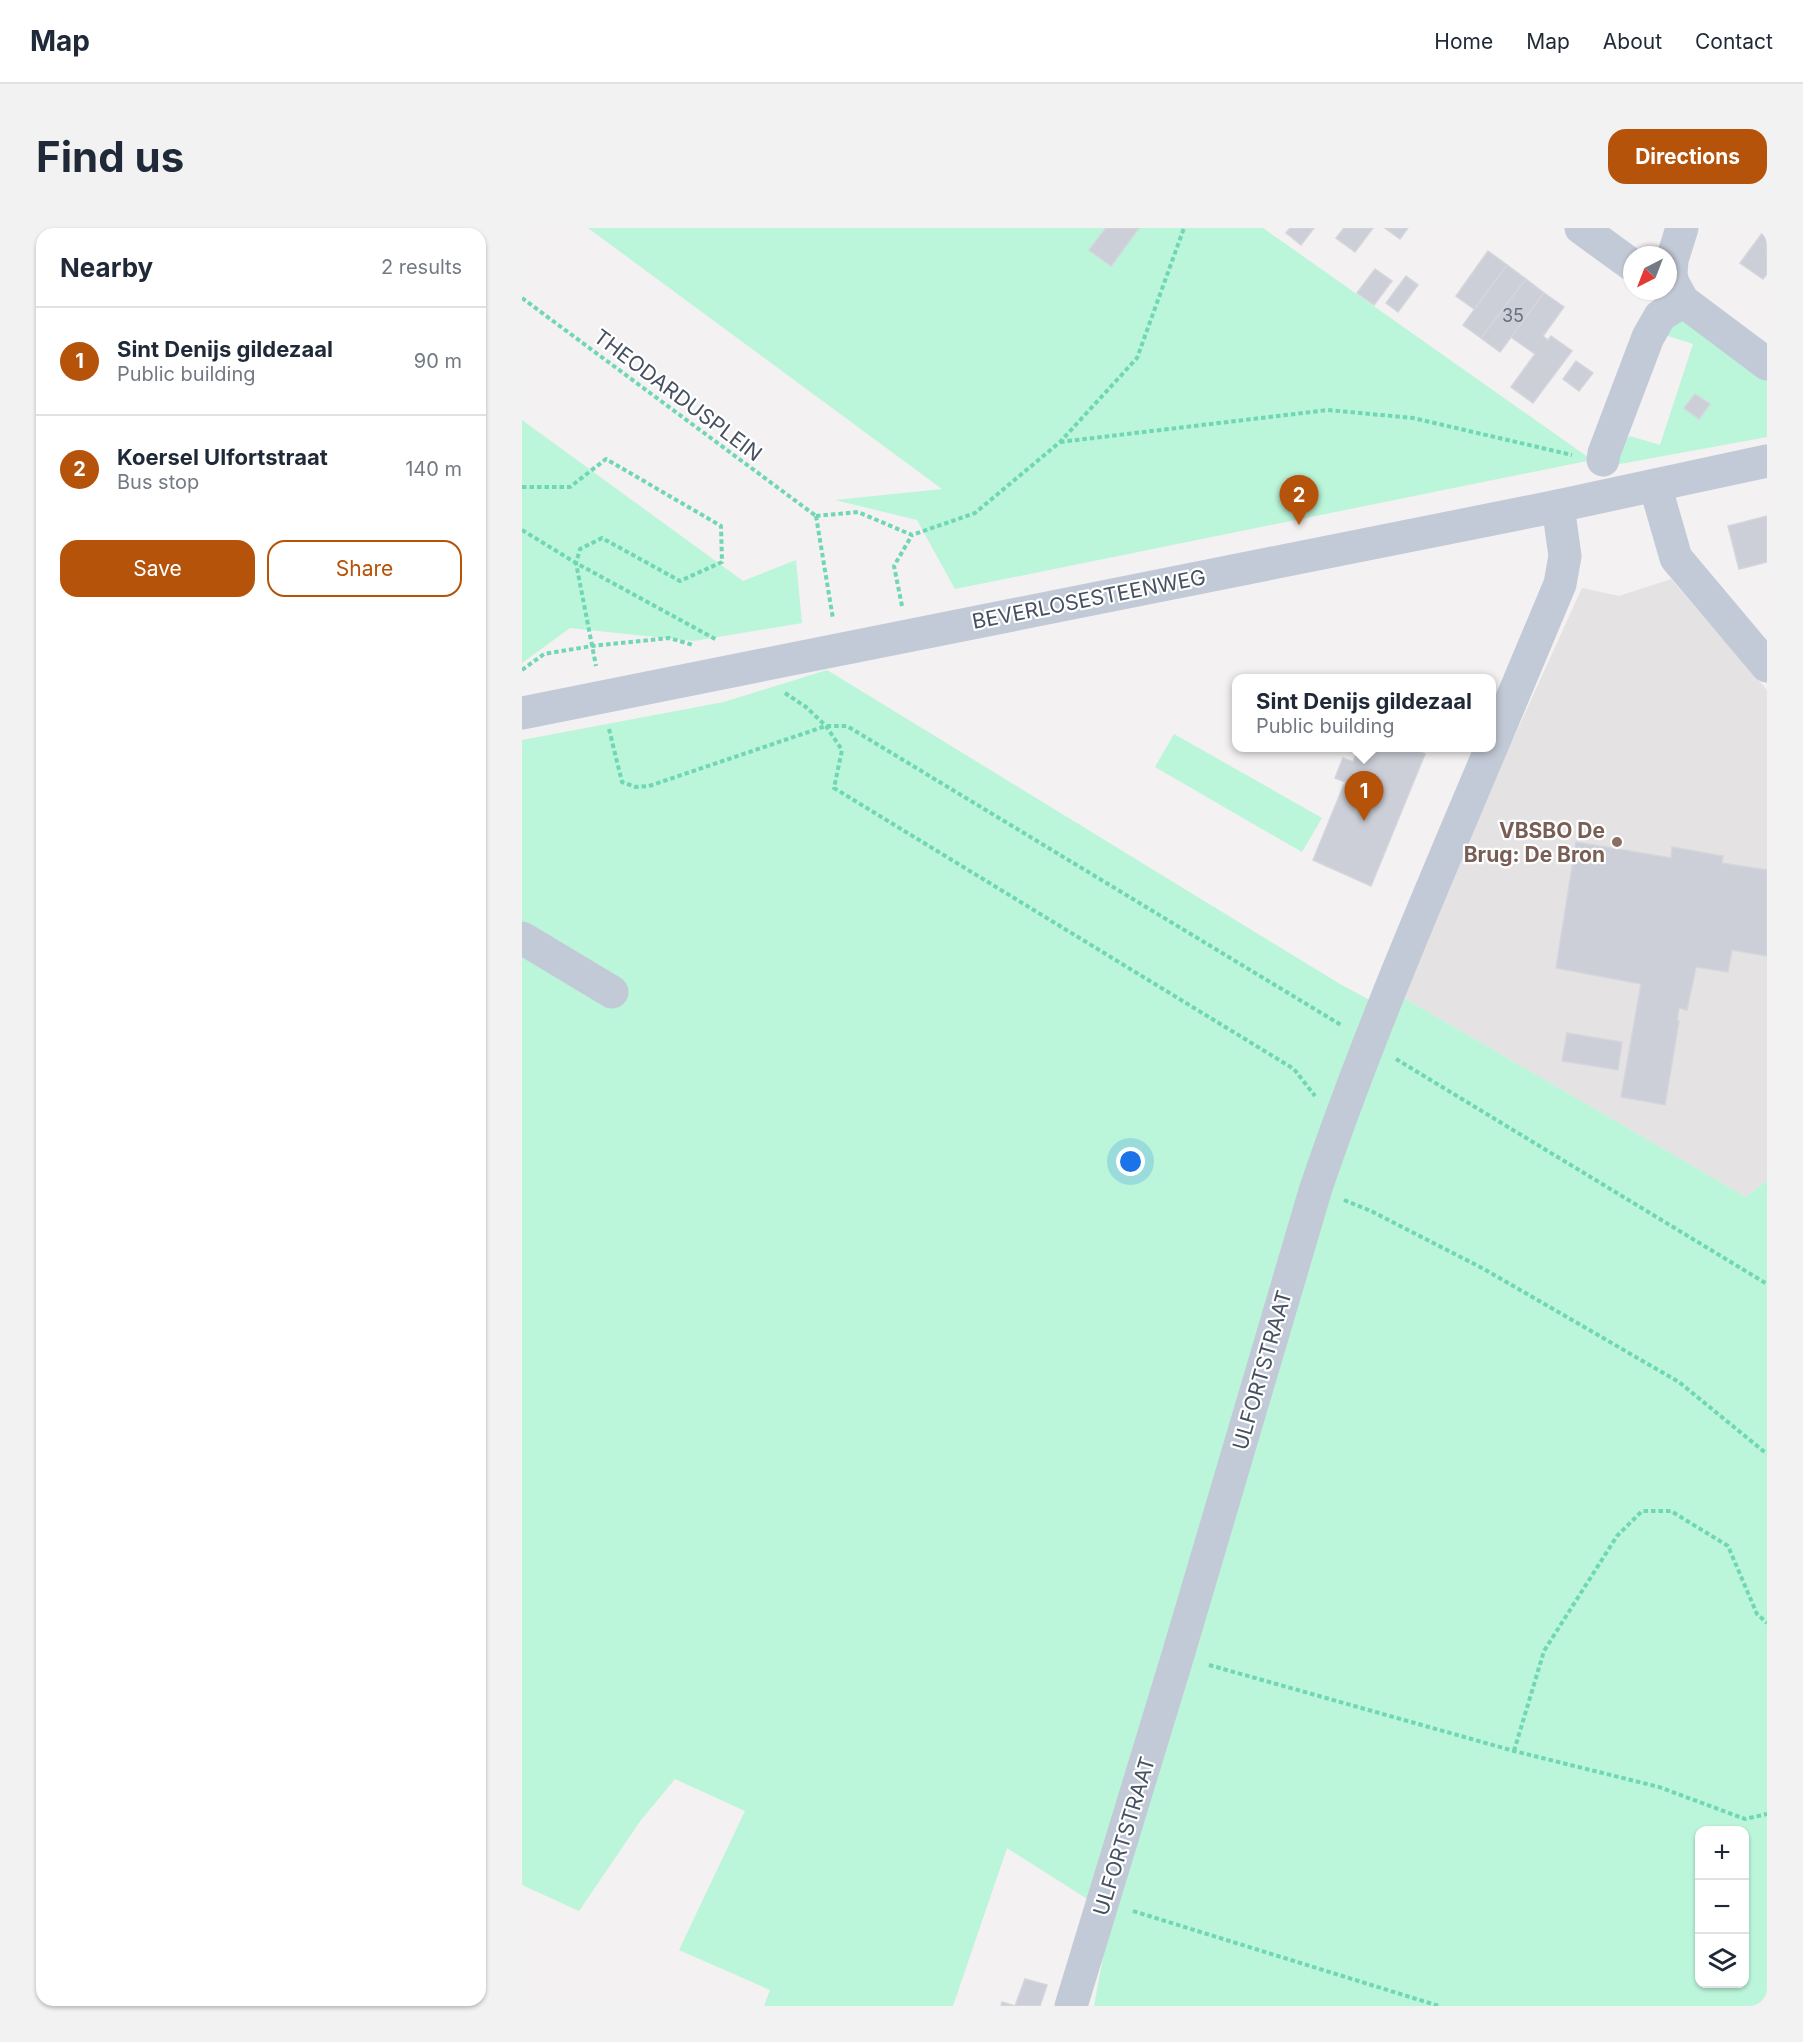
<!DOCTYPE html>
<html lang="en">
<head>
<meta charset="utf-8">
<style>
	:root { --surface:#fff; --page:#f2f2f3; --text:#1f2937; --muted:#747a83; --line:#e0e1e3; --accent:#b45309 }
	body { margin:0; font-family:Inter,sans-serif; background:var(--page); color:var(--text) }
	.controls { position:absolute; right:18px; bottom:18px; display:grid; overflow:hidden; border-radius:12px; box-shadow:0 2px 4px #0004 }
	.controls button { width:54px; height:54px; display:grid; place-items:center; padding:0; border:0; border-bottom:2px solid var(--line); background:var(--surface); color:var(--text); font:30px sans-serif }
	.compass { position:absolute; left:1101px; top:18px; width:54px; height:54px; border-radius:50%; background:var(--surface); box-shadow:0 2px 4px #0004; rotate:222deg }
	.you { position:absolute; left:609px; top:934px; width:21px; height:21px; margin:-15px; border:4px solid #fff; border-radius:50%; background:#1a73e8; box-shadow:0 0 0 9px #1a73e833 }
	.badge { display:grid; place-items:center; width:39px; height:39px; border-radius:50%; background:var(--accent); color:#fff; font-size:20px; font-weight:700 }
	.pin { position:absolute; translate:-50% -50px; filter:drop-shadow(0 2px 3px #0008) }
	.pin::after { content:''; position:absolute; top:32px; width:21px; height:18px; background:inherit; clip-path:polygon(0 0,100% 0,50% 100%) }
	.popup { position:absolute; left:710px; top:446px; width:264px; height:78px; box-sizing:border-box; display:grid; place-content:center; border-radius:12px; background:var(--surface); filter:drop-shadow(0 2px 4px #0005); font-size:20px; white-space:nowrap; color:var(--muted) }
	.popup b { font-size:22px; color:var(--text) }
	.popup::after { content:''; position:absolute; left:50%; top:100%; margin-left:-12px; border:12px solid transparent; border-top-color:var(--surface) }
	.list { margin:0; padding:0; list-style:none }
	h2 { display:flex; justify-content:space-between; align-items:center; height:78px; margin:0; padding:0 24px; font-size:26px }
	h2 small { font-size:20px; font-weight:400; color:var(--muted) }
	.list li { display:grid; grid-template-columns:39px 1fr auto; gap:18px; align-items:center; box-sizing:border-box; height:108px; padding:0 24px; border-top:2px solid var(--line) }
	.list b { display:block; font-size:22px; white-space:nowrap }
	.list p { margin:0; font-size:20px; white-space:nowrap; color:var(--muted) }
	.list em { font-size:20px; font-style:normal; color:var(--muted) }
	.actions { display:flex; gap:12px; padding:18px 24px }
	.actions a { flex:1; padding:14px 0; border:2px solid var(--accent); border-radius:18px; text-align:center; font-size:21px; color:var(--accent) }
	.actions .main { background:var(--accent); color:#fff }
	.icon { flex:none; width:33px; height:33px; fill:none; stroke:currentColor; stroke-width:2; stroke-linecap:round; stroke-linejoin:round }
	.map { position:relative; flex:none; width:1245px; height:1778px; overflow:hidden; border-radius:18px }
	header { display:flex; align-items:center; gap:36px; box-sizing:border-box; height:84px; padding:0 30px; background:var(--surface); border-bottom:2px solid var(--line) }
	header strong { font-size:28px }
	nav { display:flex; gap:33px; margin-inline-start:auto; font-size:21px }
	.intro { display:flex; align-items:center; justify-content:space-between; box-sizing:border-box; height:144px; padding:0 36px }
	h1 { margin:0; font-size:42px }
	.button { padding:15px 27px; border-radius:18px; background:var(--accent); color:#fff; font-size:21px; font-weight:700 }
	main { display:flex; gap:36px; padding:0 36px }
	aside { flex:1; background:var(--surface); border-radius:18px; box-shadow:0 2px 4px #0004 }
	.map>svg:first-child { display:block }
	.education { fill:#e4e2e2 }
	.green { fill:#bbf5da; fill-rule:evenodd }
	.building { fill:#cccfd7; stroke:#d4d5dd; stroke-width:1.5 }
	.lines { fill:none; stroke-linecap:round; stroke-linejoin:round }
	.path { stroke:#6fd7b3; stroke-width:4; stroke-dasharray:4.5 3; stroke-linecap:butt }
	.minor { stroke:#c3cad7; stroke-width:33 }
	.education-dot { fill:#8d6e63; stroke:#fff; stroke-width:2 }
	.labels { text-anchor:middle; dominant-baseline:central; stroke-width:4.5; stroke-linejoin:round; paint-order:stroke }
	.number-label { font-size:18px; fill:#68707e }
	.street-label { font-size:21px; fill:#465061; stroke:#fff }
	.education-label { font-size:21px; font-weight:bold; fill:#785e54; stroke:#fff; text-anchor:end }
</style>
</head>
<body>
<header>
<strong>Map</strong>
<nav><a>Home</a><a>Map</a><a>About</a><a>Contact</a></nav>
</header>
<div class="intro"><h1>Find us</h1><a class="button">Directions</a></div>
<main>
<aside>
<h2>Nearby<small>2 results</small></h2>
<ul class="list">
<li><span class="badge">1</span><div><b>Sint Denijs gildezaal</b><p>Public building</p></div><em>90 m</em></li>
<li><span class="badge">2</span><div><b>Koersel Ulfortstraat</b><p>Bus stop</p></div><em>140 m</em></li>
</ul>
<div class="actions"><a class="main">Save</a><a>Share</a></div>
</aside>
<div class="map">
<svg width="1245" height="1778" viewBox="0 0 1245 1778">
	<rect width="100%" height="100%" fill="#f3f1f1"/>
	<path class="education" d="M 1149,351 L 1245,462 L 1245,952 L 1224,969 L 875,766 L 1060,360 L 1097,368 Z"/>
	<g class="green">
		<path d="M 66,0 L 741,0 L 1070,232 L 433,361 L 395,292 L 313,272 L 420,261 Z"/>
		<path d="M 1160,92 L 1245,153 L 1245,209 L 1098,236 L 1090,234 L 1089,224 L 1108,208 L 1138,217 L 1171,116 L 1140,106 Z"/>
		<path d="M 0,192 L 221,353 L 274,332 L 280,395 L 172,413 L 48,400 L 0,435 Z"/>
		<path d="M 305,442 L 818,756 L 868,783 L 875,766 L 1224,969 L 1245,952 L 1245,1778 L 572,1778 L 589,1686 L 485,1620 L 431,1778 L 242,1778 L 248,1762 L 157,1722 L 223,1583 L 153,1551 L 119,1592 L 57,1683 L 0,1657 L 0,512 L 202,474 ZM 1178,1602 L 1222,1602 L 1222,1756 L 1178,1756 Z"/>
		<path d="M 652,506 L 800,590 L 780,624 L 633,539 Z"/>
	</g>
	<g class="building">
		<path d="M 584,0 L 617,0 L 589,38 L 567,22 Z"/>
		<path d="M 768,0 L 792,0 L 779,17 L 764,5 Z"/>
		<path d="M 822,0 L 851,0 L 833,24 L 814,10 Z"/>
		<path d="M 863,0 L 886,0 L 878,11 Z"/>
		<path d="M 1244,0 L 1245,46 L 1241,51 L 1218,35 Z"/>
		<path d="M 966,23 L 985,37 L 952,81 L 934,68 Z"/>
		<path d="M 985,37 L 1004,51 L 959,110 L 941,97 Z"/>
		<path d="M 853,41 L 870,53 L 852,77 L 835,65 Z"/>
		<path d="M 884,48 L 896,57 L 876,84 L 864,75 Z"/>
		<path d="M 1004,51 L 1022,65 L 978,124 L 959,110 Z"/>
		<path d="M 1022,65 L 1042,79 L 1021,108 L 1026,112 L 1029,108 L 1050,123 L 1011,175 L 989,159 L 1013,126 L 989,109 Z"/>
		<path d="M 1054,133 L 1071,145 L 1057,163 L 1041,151 Z"/>
		<path d="M 1173,166 L 1188,176 L 1177,191 L 1162,180 Z"/>
		<path d="M 1245,288 L 1245,334 L 1217,341 L 1206,298 Z"/>
		<path d="M 837,520 L 888,520 L 903,526 L 849,658 L 791,632 L 823,554 L 813,550 L 821,530 L 831,534 Z"/>
		<path d="M 1054,614 L 1149,630 L 1150,619 L 1201,628 L 1200,635 L 1245,642 L 1245,728 L 1210,722 L 1206,744 L 1174,739 L 1165,782 L 1157,780 L 1155,793 L 1157,793 L 1143,877 L 1099,869 L 1119,756 L 1034,740 Z"/>
		<path d="M 1045,805 L 1100,814 L 1096,842 L 1040,833 Z"/>
		<path d="M 503,1751 L 525,1757 L 518,1778 L 479,1778 L 480,1774 L 493,1778 Z"/>
	</g>
	<g class="lines">
		<g class="path">
			<path d="M 0,70 L 294,288"/>
			<path d="M 538,214 L 806,182 L 891,190 L 1050,227"/>
			<path d="M 0,259 L 48,259 L 84,231 L 199,298 L 200,334 L 158,353 L 80,310 L 58,321 L 54,335 L 74,438"/>
			<path d="M 294,288 L 336,284 L 390,307 L 453,285 L 538,214 L 615,130 L 662,0"/>
			<path d="M 294,288 L 311,391"/>
			<path d="M 0,302 L 54,335 L 195,412"/>
			<path d="M 380,378 L 372,338 L 390,307"/>
			<path d="M 0,442 L 22,426 L 70,418 L 147,410 L 171,417"/>
			<path d="M 263,465 L 284,479 L 304,498 L 320,522 L 312,560 L 772,841 L 793,868"/>
			<path d="M 87,501 L 100,554 L 114,559 L 127,558 L 304,498 L 325,498 L 819,797"/>
			<path d="M 874,831 L 1245,1056"/>
			<path d="M 822,972 L 849,983 L 962,1041 L 1157,1154 L 1245,1226"/>
			<path d="M 687,1437 L 992,1523 L 1137,1559 L 1223,1591 L 1245,1586"/>
			<path d="M 992,1523 L 1022,1423 L 1095,1308 L 1120,1283 L 1149,1283 L 1206,1318 L 1235,1386 L 1245,1395"/>
			<path d="M 611,1683 L 917,1778"/>
		</g>
		<g class="minor">
			<path d="M 1059,0 L 1110,37"/>
			<path d="M 1160,0 L 1150,32 L 1149,46 L 1151,55 L 1161,73 L 1245,136"/>
			<path d="M 1081,232 L 1082,225 L 1126,109 L 1138,88 L 1161,73"/>
			<path d="M 1133,257 L 1154,330 L 1245,438"/>
			<path d="M 0,485 L 1036,278 L 1245,233"/>
			<path d="M 970,518 L 1038,356 L 1043,328 L 1036,278"/>
			<path d="M 0,710 L 90,764"/>
			<path d="M 549,1778 L 656,1427 L 794,960 C 845,810 908,665 969,520"/>
		</g>
	</g>
	<circle class="education-dot" cx="1095" cy="614" r="6"/>
	<g class="labels">
		<g class="number-label">
			<text x="991" y="87">35</text>
		</g>
		<g class="street-label">
			<text transform="translate(156 167) rotate(37)">THEODARDUSPLEIN</text>
			<text transform="translate(567 371) rotate(-11)">BEVERLOSESTEENWEG</text>
			<text transform="translate(740 1142) rotate(-74)">ULFORTSTRAAT</text>
			<text transform="translate(602 1608) rotate(-73)">ULFORTSTRAAT</text>
		</g>
		<g class="education-label">
			<text x="1083" y="602">VBSBO De<tspan x="1083" dy="24">Brug: De Bron</tspan></text>
		</g>
	</g>
</svg>
<div class="controls">
<button>+</button>
<button>−</button>
<button><svg class="icon" aria-label="layers" viewBox="0 0 24 24"><path d="M12 4l9 5-9 5-9-5zM3 14l9 5 9-5"/></svg></button>
</div>
<svg class="compass" viewBox="-18 -18 36 36"><path d="M0-13l5 13h-10z" fill="#e53935"/><path d="M0 13l5-13h-10z" fill="#747a83"/></svg>
<div class="you"></div>
<div class="pin badge" style="left:842px;top:593px">1</div>
<div class="popup"><b>Sint Denijs gildezaal</b>Public building</div>
<div class="pin badge" style="left:777px;top:297px">2</div>
</div>
</main>
</body>
</html>
